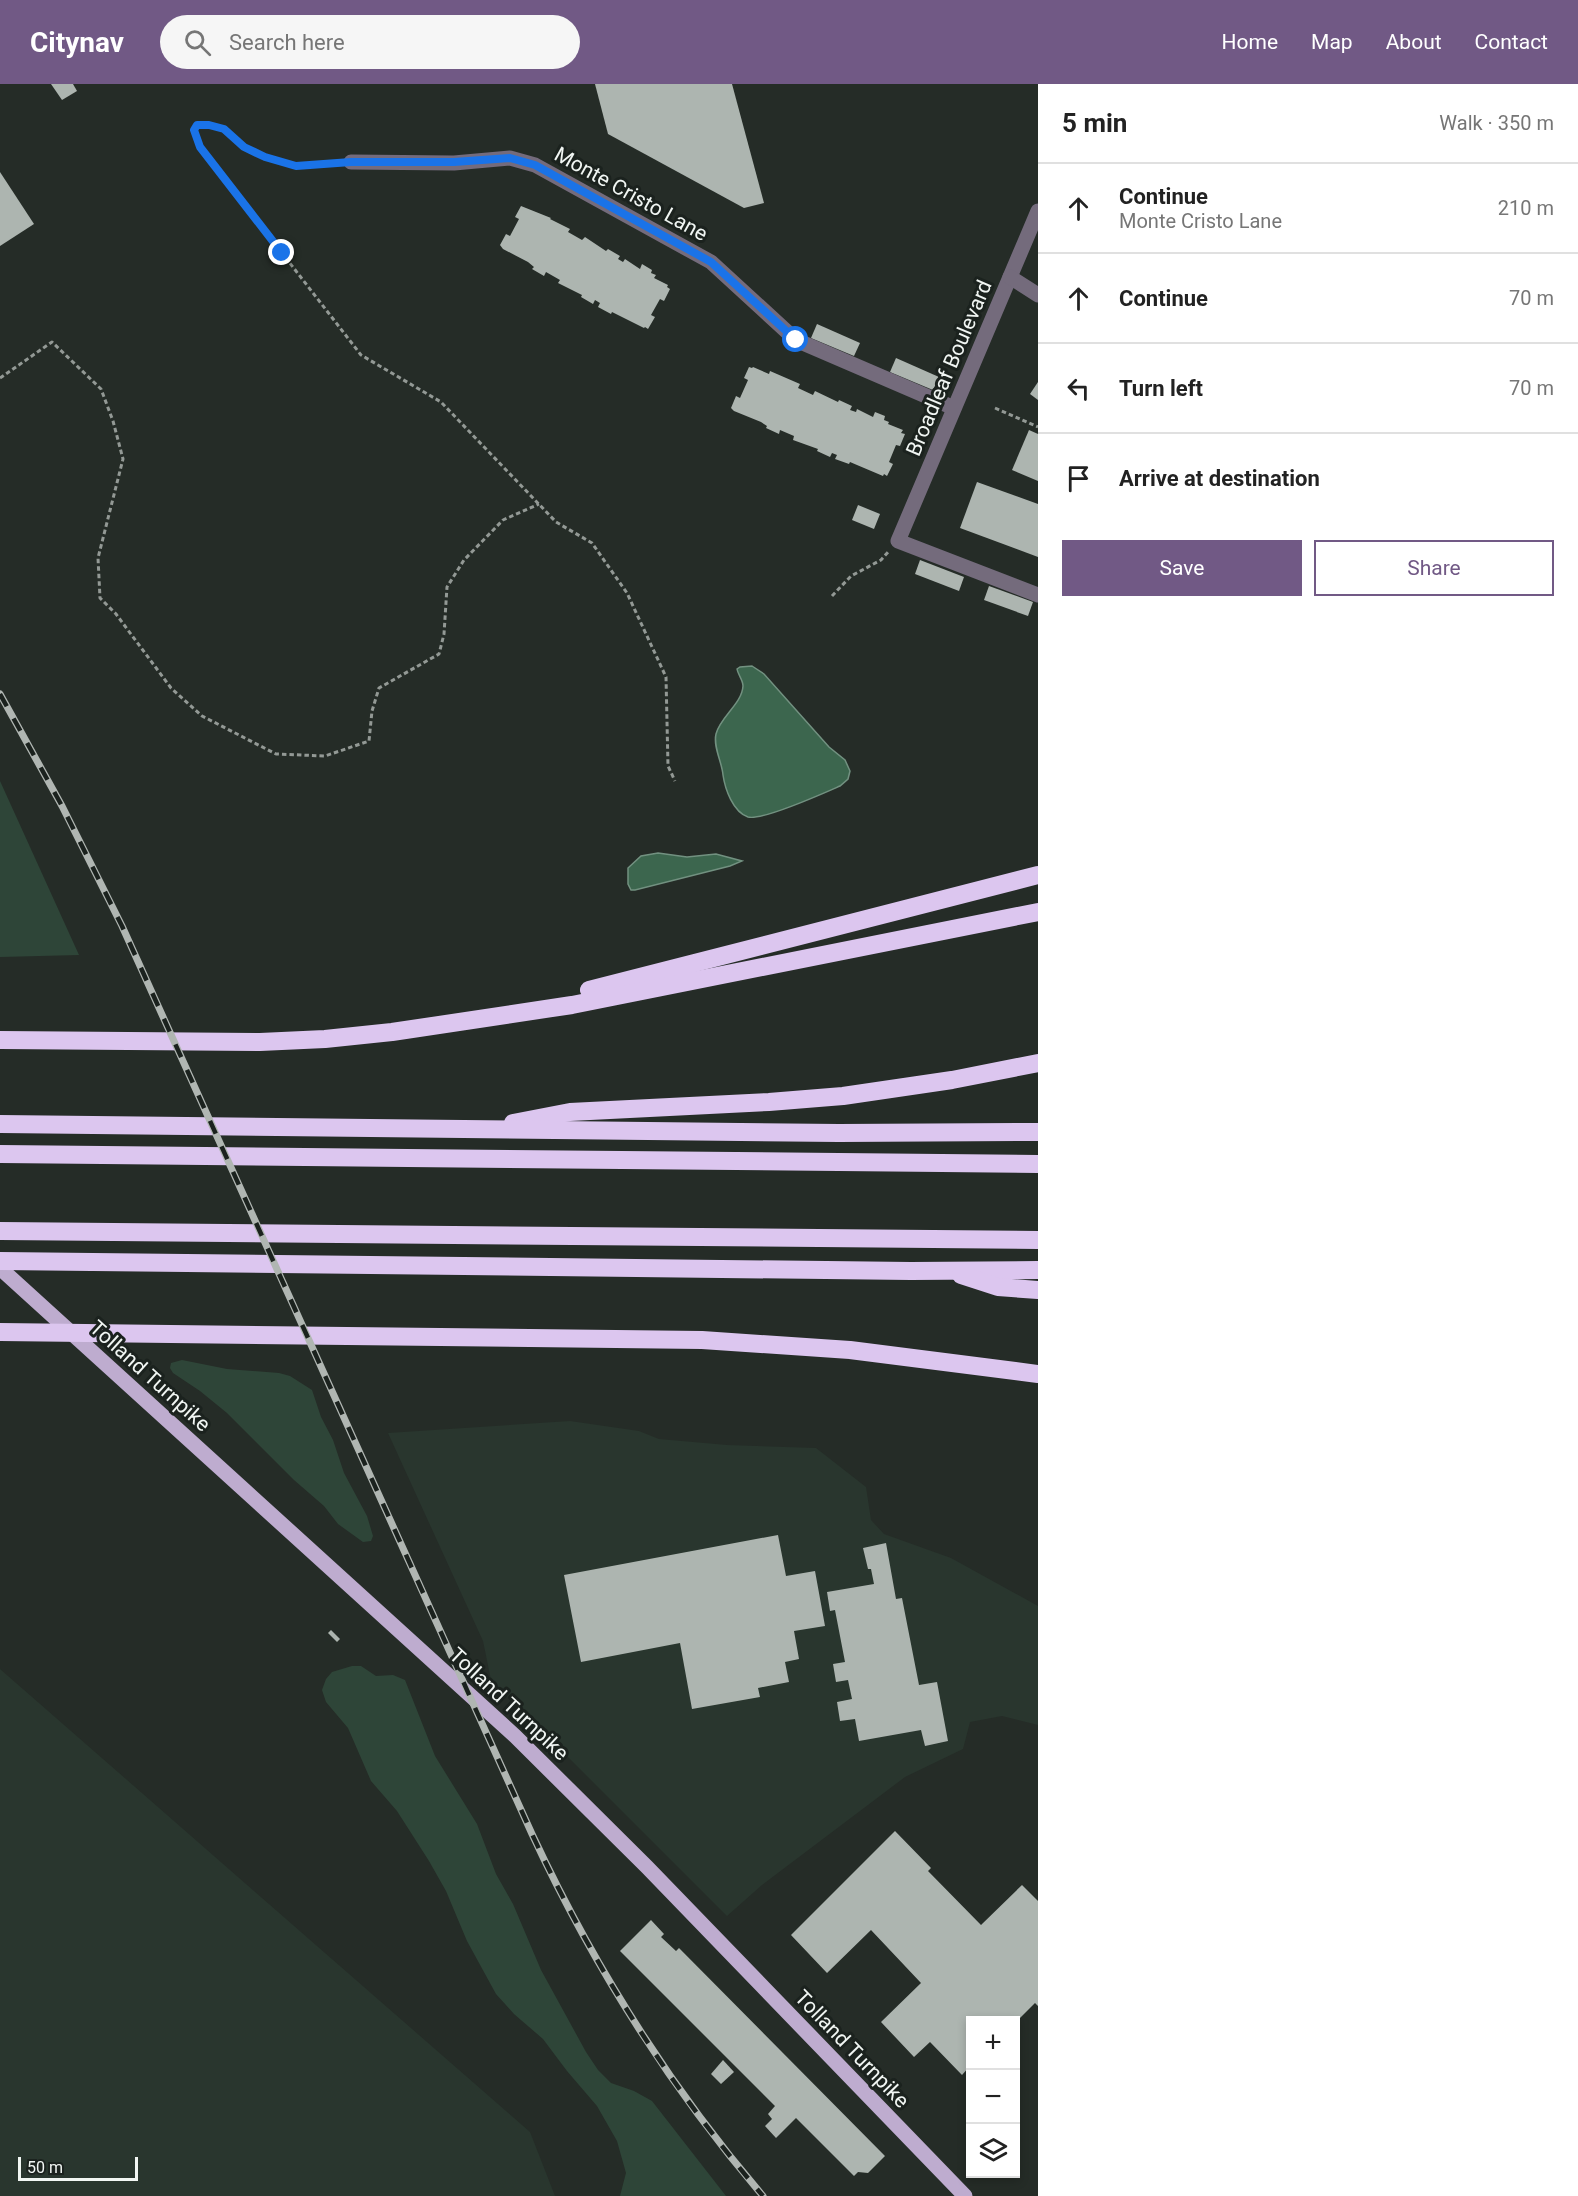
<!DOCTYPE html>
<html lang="en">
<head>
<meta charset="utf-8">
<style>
	:root { --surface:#fff; --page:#f6f6f6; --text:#222; --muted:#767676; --line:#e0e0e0; --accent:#715985 }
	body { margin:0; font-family:Roboto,sans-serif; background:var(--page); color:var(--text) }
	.controls { position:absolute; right:18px; bottom:18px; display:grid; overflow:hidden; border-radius:0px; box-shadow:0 3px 9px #0003 }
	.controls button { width:54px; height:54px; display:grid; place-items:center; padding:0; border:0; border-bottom:2px solid var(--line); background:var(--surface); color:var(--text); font:30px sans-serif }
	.scale { position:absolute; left:18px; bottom:15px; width:120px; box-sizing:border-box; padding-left:6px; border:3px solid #f1f6f3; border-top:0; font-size:16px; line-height:21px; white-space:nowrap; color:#f1f6f3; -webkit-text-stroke:4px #1b221e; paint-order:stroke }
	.stop { position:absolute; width:18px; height:18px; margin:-14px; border:4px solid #1a73e8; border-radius:50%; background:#fff }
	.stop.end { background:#1a73e8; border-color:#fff; box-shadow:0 2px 6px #0008 }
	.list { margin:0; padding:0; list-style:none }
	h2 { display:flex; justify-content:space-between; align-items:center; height:78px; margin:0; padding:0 24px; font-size:26px }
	h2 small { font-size:20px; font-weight:400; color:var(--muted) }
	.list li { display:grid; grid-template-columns:39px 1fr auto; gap:18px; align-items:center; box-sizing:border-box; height:90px; padding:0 24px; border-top:2px solid var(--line) }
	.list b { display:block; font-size:22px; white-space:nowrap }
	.list p { margin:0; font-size:20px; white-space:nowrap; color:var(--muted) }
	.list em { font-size:20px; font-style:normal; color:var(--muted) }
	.actions { display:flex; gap:12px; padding:18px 24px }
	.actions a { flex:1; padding:14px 0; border:2px solid var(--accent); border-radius:0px; text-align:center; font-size:21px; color:var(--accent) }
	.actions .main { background:var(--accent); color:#fff }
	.icon { flex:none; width:33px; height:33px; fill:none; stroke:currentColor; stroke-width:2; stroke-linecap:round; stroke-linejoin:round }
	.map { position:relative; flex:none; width:1038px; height:2112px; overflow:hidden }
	header { display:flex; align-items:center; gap:36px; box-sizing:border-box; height:84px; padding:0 30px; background:var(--accent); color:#fff }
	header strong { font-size:28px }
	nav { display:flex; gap:33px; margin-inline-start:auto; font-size:21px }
	.search { width:420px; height:54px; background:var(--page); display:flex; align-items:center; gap:15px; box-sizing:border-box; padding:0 21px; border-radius:33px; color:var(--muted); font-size:22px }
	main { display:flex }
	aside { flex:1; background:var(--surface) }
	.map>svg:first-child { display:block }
	.built { fill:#29362e }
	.green { fill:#2e4538 }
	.water { fill:#3c664e; stroke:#729180; stroke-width:1.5 }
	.building { fill:#adb5b0 }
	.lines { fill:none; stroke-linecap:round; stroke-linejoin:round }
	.path { stroke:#939995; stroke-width:3; stroke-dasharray:4.5 3; stroke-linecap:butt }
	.minor { stroke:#746b7c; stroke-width:15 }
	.major { stroke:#beaccf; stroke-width:15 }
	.highway { stroke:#dcc6ef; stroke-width:18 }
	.rail-casing { stroke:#b0b6b2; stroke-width:7 }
	.rail { stroke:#1b221e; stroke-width:4.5; stroke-dasharray:14; stroke-linecap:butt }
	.route { stroke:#1a73e8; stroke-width:8 }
	.labels { text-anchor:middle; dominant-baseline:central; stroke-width:6; stroke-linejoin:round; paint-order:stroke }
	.street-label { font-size:21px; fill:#f1f6f3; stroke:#1b221e }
</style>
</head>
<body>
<header>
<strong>Citynav</strong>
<div class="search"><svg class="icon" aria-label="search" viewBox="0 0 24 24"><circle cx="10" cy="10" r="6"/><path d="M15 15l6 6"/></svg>Search here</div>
<nav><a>Home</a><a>Map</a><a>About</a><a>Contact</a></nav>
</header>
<main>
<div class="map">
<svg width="1038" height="2112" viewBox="0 0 1038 2112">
	<rect width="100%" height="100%" fill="#252c27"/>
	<g class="built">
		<path d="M 570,1337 L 639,1347 L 659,1355 L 727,1361 L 816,1364 L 866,1403 L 871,1436 L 884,1450 L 951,1474 L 1038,1522 L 1038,1641 L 1002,1632 L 970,1638 L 963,1665 L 905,1693 L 762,1801 L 727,1832 L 491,1596 L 483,1557 L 388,1349 Z"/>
		<path d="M 0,1585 L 530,2048 L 555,2112 L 0,2112 Z"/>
	</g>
	<g class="green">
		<path d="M 0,697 L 79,871 L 0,873 Z"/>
		<path d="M 182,1276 L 227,1285 L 279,1289 L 290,1292 L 312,1306 L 321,1333 L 333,1356 L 344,1389 L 367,1432 L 373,1452 L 371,1457 L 363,1458 L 338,1440 L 324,1422 L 294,1396 L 227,1329 L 200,1307 L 173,1289 L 170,1284 L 171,1279 Z"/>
		<path d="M 352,1582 L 361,1582 L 376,1592 L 393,1591 L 405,1596 L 435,1672 L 477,1740 L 496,1790 L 513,1820 L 541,1886 L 586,1968 L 598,1986 L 611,1999 L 634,2007 L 652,2017 L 726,2112 L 620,2112 L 626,2089 L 617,2057 L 597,2022 L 567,1987 L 543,1955 L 514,1930 L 496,1910 L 467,1857 L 446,1807 L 429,1777 L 397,1727 L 371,1697 L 348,1644 L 326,1618 L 322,1606 L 326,1595 L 332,1588 Z"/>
	</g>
	<g class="water">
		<path d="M 752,582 L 764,590 L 829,663 L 845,676 L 850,687 L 848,695 L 840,702 C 824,709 762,737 748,733 C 733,728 725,705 723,691 C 722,678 713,663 716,650 C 720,633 742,620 743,602 C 743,596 738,591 737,585 L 740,583 Z"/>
		<path d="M 658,769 L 687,773 L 716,770 L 742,777 L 730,782 L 635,806 L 631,806 L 628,800 L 628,784 L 641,772 Z"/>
	</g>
	<g class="building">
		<path d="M 51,0 L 73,0 L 77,7 L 62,16 Z"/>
		<path d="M 595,0 L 732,0 L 764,119 L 744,124 L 608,50 Z"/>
		<path d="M 0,88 L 34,140 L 0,162 Z"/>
		<path d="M 521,122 L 551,134 L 550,135 L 570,145 L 568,148 L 582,156 L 585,153 L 606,167 L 608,165 L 620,172 L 618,175 L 623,178 L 625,175 L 640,185 L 642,180 L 652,186 L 651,189 L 656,191 L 654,194 L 668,201 L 667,203 L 670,205 L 664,217 L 660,215 L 651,231 L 655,233 L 648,245 L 645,243 L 644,244 L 612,228 L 611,230 L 598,223 L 600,219 L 595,216 L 593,220 L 581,213 L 582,211 L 558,199 L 560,196 L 546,188 L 544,192 L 532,185 L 534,183 L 528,178 L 503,165 L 500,161 L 506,150 L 510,152 L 519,135 L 515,133 Z"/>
		<path d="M 817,240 L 860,259 L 854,272 L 811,254 Z"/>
		<path d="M 896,274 L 939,293 L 933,306 L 890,288 Z"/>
		<path d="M 749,283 L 752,284 L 753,283 L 769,290 L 770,287 L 800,300 L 798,304 L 813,311 L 815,307 L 838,318 L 839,316 L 852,322 L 850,326 L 856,328 L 857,325 L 873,333 L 875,328 L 885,332 L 884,336 L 889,338 L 888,340 L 903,346 L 901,349 L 905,350 L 900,362 L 896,361 L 889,378 L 893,380 L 887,392 L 884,390 L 883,392 L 857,381 L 850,378 L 849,380 L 835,375 L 837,371 L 832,369 L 830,373 L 817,367 L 818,365 L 793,356 L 794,352 L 780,346 L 779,350 L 766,344 L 767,342 L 761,338 L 734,327 L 731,324 L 736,312 L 740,314 L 748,296 L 744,294 Z"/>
		<path d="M 1038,298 L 1038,316 L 1030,310 Z"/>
		<path d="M 1029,346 L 1038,350 L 1038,397 L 1012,386 Z"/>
		<path d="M 977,398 L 1038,420 L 1038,473 L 960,444 Z"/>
		<path d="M 858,421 L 880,430 L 874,445 L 852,436 Z"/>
		<path d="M 920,476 L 964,493 L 959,507 L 915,490 Z"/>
		<path d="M 989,502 L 1033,518 L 1028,532 L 984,516 Z"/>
		<path d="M 778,1451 L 786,1492 L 815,1487 L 825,1542 L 794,1547 L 799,1575 L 785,1578 L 789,1598 L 758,1604 L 760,1613 L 692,1625 L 680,1559 L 581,1578 L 564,1491 Z"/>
		<path d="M 886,1459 L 896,1515 L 902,1514 L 919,1601 L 937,1598 L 948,1657 L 925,1662 L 921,1646 L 859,1657 L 855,1635 L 840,1637 L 837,1618 L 852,1615 L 848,1596 L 836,1598 L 833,1580 L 845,1578 L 835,1526 L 830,1527 L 827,1508 L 874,1500 L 871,1485 L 868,1485 L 863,1464 Z"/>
		<path d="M 331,1546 L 340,1555 L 337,1558 L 328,1549 Z"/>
		<path d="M 895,1747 L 931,1784 L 928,1787 L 981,1841 L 1022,1801 L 1038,1817 L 1038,1922 L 1035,1919 L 1016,1938 L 1016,1936 L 970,1936 L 970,1982 L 962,1991 L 930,1958 L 914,1973 L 881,1938 L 921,1899 L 871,1846 L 827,1889 L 791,1851 Z"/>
		<path d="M 651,1836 L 664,1850 L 661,1853 L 676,1867 L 679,1864 L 885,2072 L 868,2089 L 858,2088 L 854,2092 L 796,2034 L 776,2054 L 765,2042 L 772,2035 L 768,2030 L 775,2022 L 620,1867 Z"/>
		<path d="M 723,1976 L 734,1988 L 721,2000 L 711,1990 Z"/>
	</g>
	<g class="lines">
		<g class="path">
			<path d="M 338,79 C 301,81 279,83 246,64 C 238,60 233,50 225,46 C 217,41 206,41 197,41 L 194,46 L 200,63 L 361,271 L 441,318 L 556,438 L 592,459 L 627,509 L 666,593 L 668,682 L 675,697"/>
			<path d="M 0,294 L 52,258 L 101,305 L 113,337 L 123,375 L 98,474 L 100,514 L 116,530 L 171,604 L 202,632 L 276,670 L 325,672 L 369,657 L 372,627 L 379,604 L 439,570 L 444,550 L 447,503 L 464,476 L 503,436 L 539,420"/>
			<path d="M 995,324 L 1038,343"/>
			<path d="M 832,512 L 851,492 L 881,476 L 889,467"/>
		</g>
		<g class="minor">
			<path d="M 351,78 L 454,79 L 510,74 L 535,81 L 711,178 L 796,256 L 954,324"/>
			<path d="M 1038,127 L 898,457 L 1038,511"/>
			<path d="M 1010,193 L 1038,211"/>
		</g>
		<path class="major" d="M 0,1184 L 515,1652 L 647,1783 L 965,2112"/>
		<g class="highway">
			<path d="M 589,906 L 1038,791"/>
			<path d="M 0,956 L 260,958 L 325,955 L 392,948 L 572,921 L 1038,828"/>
			<path d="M 513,1039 L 570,1028 L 769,1018 L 843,1012 L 952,996 L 1038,979"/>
			<path d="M 0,1040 L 839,1049 L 1038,1048"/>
			<path d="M 0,1070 L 1038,1080"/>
			<path d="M 0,1147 L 1038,1156"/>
			<path d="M 0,1177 L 911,1187 L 1038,1186"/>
			<path d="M 961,1191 L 998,1203 L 1038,1206"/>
			<path d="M 0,1248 L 702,1256 L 850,1266 L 1038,1290"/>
		</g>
		<g class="rail-casing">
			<path id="rail" d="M 0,610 L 62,722 L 122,842 L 532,1750 C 593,1881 669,2002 763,2112"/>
		</g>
		<use href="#rail" class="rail"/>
	</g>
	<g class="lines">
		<path class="route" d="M 282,169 L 200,63 L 194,46 L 197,41 L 209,41 L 224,45 L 244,63 L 265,73 L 296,82 L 351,78 L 454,78 L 510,74 L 535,81 L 711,178 L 796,256"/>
	</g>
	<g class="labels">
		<g class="street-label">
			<text transform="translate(631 110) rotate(29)">Monte Cristo Lane</text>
			<text transform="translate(949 284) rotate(-67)">Broadleaf Boulevard</text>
			<text transform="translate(150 1292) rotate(42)">Tolland Turnpike</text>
			<text transform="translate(509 1620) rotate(43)">Tolland Turnpike</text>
			<text transform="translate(852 1965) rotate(46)">Tolland Turnpike</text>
		</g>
	</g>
</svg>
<div class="controls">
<button>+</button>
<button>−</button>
<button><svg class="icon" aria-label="layers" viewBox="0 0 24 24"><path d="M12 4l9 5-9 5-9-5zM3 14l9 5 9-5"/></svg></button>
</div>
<div class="scale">50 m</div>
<div class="stop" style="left:796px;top:256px"></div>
<div class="stop end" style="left:282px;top:169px"></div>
</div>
<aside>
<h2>5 min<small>Walk · 350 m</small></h2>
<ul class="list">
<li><svg class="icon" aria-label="ahead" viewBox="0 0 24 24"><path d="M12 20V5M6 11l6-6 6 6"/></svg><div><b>Continue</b><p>Monte Cristo Lane</p></div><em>210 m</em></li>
<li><svg class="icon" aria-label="ahead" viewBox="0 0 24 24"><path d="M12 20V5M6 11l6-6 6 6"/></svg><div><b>Continue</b></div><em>70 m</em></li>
<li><svg class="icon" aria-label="left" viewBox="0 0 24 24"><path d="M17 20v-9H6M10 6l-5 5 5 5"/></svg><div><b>Turn left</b></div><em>70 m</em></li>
<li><svg class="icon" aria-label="arrive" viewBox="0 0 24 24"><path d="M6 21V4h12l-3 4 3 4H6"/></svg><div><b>Arrive at destination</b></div></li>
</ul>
<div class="actions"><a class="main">Save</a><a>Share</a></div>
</aside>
</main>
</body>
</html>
